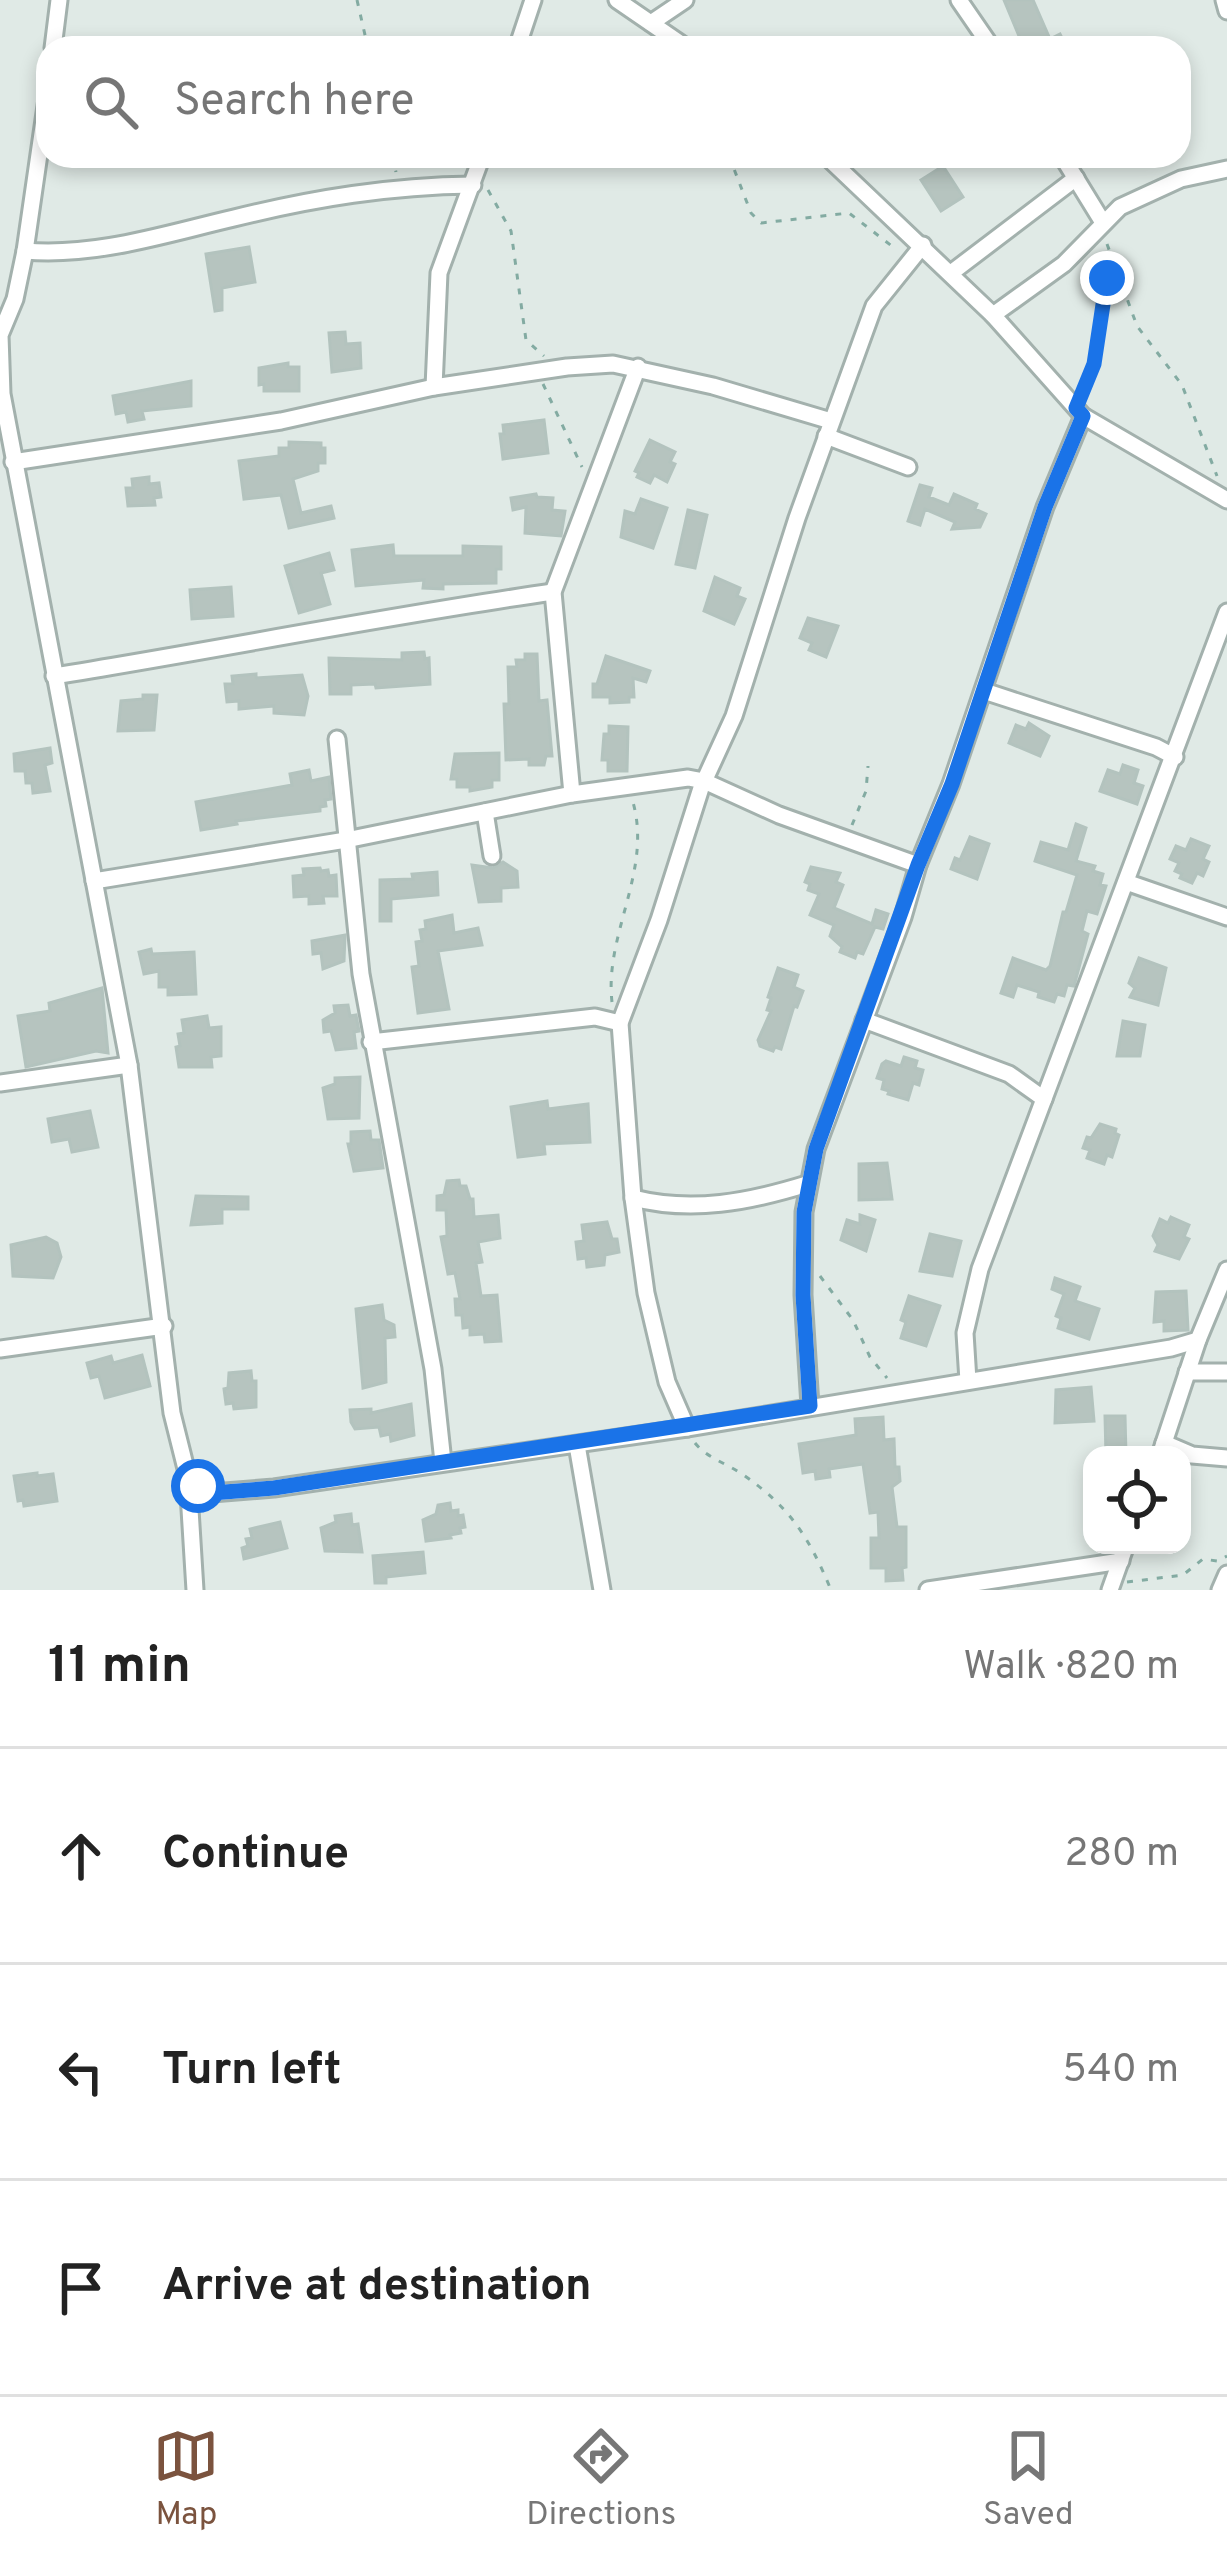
<!DOCTYPE html>
<html lang="en">
<head>
<meta charset="utf-8">
<style>
	:root { --surface:#fff; --page:#f6f6f6; --text:#222; --muted:#767676; --line:#e0e0e0; --accent:#7b533e }
	body { margin:0; font-family:Overpass,sans-serif; background:var(--page); color:var(--text) }
	.controls { position:absolute; right:36px; bottom:36px; display:grid; overflow:hidden; border-radius:24px; box-shadow:0 6px 18px #0003 }
	.controls button { width:108px; height:108px; display:grid; place-items:center; padding:0; border:0; border-bottom:3px solid var(--line); background:var(--surface); color:var(--text); font:60px sans-serif }
	.stop { position:absolute; width:36px; height:36px; margin:-27px; border:9px solid #1a73e8; border-radius:50%; background:#fff }
	.stop.end { background:#1a73e8; border-color:#fff; box-shadow:0 3px 12px #0008 }
	.list { margin:0; padding:0; list-style:none }
	h2 { display:flex; justify-content:space-between; align-items:center; height:156px; margin:0; padding:0 48px; font-size:51px }
	h2 small { font-size:39px; font-weight:400; color:var(--muted) }
	.list li { display:grid; grid-template-columns:78px 1fr auto; gap:36px; align-items:center; box-sizing:border-box; height:216px; padding:0 48px; border-top:3px solid var(--line) }
	.list b { display:block; font-size:45px; white-space:nowrap }
	.list em { font-size:39px; font-style:normal; color:var(--muted) }
	.icon { flex:none; width:66px; height:66px; fill:none; stroke:currentColor; stroke-width:2; stroke-linecap:round; stroke-linejoin:round }
	.map { position:relative; flex:none; width:1227px; height:1590px; overflow:hidden }
	.search { position:absolute; background:var(--surface); box-shadow:0 6px 18px #0003; left:36px; right:36px; top:36px; height:132px; display:flex; align-items:center; gap:30px; box-sizing:border-box; padding:0 42px; border-radius:36px; color:var(--muted); font-size:45px }
	.sheet { height:804px; background:var(--surface) }
	nav { display:flex; justify-content:space-around; align-items:center; box-sizing:border-box; height:168px; border-top:3px solid var(--line); background:var(--surface); font-size:33px; color:var(--muted) }
	nav a { display:grid; justify-items:center; gap:6px }
	nav .on { color:var(--accent) }
	.map>svg:first-child { display:block }
	.building { fill:#b6c4bf; stroke:#b3c3be; stroke-width:3 }
	.lines { fill:none; stroke-linecap:round; stroke-linejoin:round }
	.minor-casing { stroke:#a3b1ad; stroke-width:21 }
	.path { stroke:#83aba2; stroke-width:3; stroke-dasharray:6 9; stroke-linecap:butt }
	.minor { stroke:#fff; stroke-width:15 }
	.route { stroke:#1a73e8; stroke-width:15 }
</style>
</head>
<body>
<div class="map">
<svg width="1227" height="1590" viewBox="0 0 1227 1590">
	<rect width="100%" height="100%" fill="#e0eae6"/>
	<g class="building">
		<path d="M 1004,0 L 1033,0 L 1050,39 L 1060,34 L 1067,48 L 1024,48 Z"/>
		<path d="M 943,166 L 963,197 L 941,211 L 921,180 Z"/>
		<path d="M 249,247 L 255,282 L 222,288 L 222,310 L 215,311 L 206,254 Z"/>
		<path d="M 345,332 L 346,344 L 360,343 L 361,368 L 332,372 L 329,333 Z"/>
		<path d="M 288,363 L 288,367 L 299,367 L 299,391 L 264,391 L 264,384 L 259,385 L 259,368 Z"/>
		<path d="M 191,381 L 191,406 L 142,411 L 144,419 L 128,422 L 126,412 L 116,414 L 113,396 Z"/>
		<path d="M 544,420 L 548,453 L 503,459 L 500,434 L 504,434 L 503,425 Z"/>
		<path d="M 650,440 L 675,452 L 670,462 L 675,464 L 667,482 L 654,475 L 650,483 L 637,477 L 639,473 L 635,471 Z"/>
		<path d="M 289,442 L 321,443 L 321,448 L 325,448 L 325,463 L 318,463 L 318,471 L 293,479 L 301,513 L 331,506 L 334,518 L 289,528 L 281,495 L 244,499 L 239,461 L 279,456 L 279,448 L 289,448 Z"/>
		<path d="M 149,477 L 149,484 L 159,483 L 161,497 L 154,498 L 155,505 L 128,506 L 126,488 L 133,488 L 132,479 Z"/>
		<path d="M 920,485 L 932,488 L 929,497 L 949,505 L 954,494 L 977,504 L 975,509 L 986,514 L 980,527 L 952,529 L 955,522 L 925,509 L 920,525 L 908,521 Z"/>
		<path d="M 536,494 L 537,497 L 553,498 L 552,510 L 565,511 L 561,536 L 525,533 L 526,507 L 513,510 L 511,498 Z"/>
		<path d="M 641,499 L 667,508 L 653,548 L 621,537 L 625,511 L 635,514 Z"/>
		<path d="M 688,510 L 707,515 L 695,568 L 676,564 Z"/>
		<path d="M 393,545 L 394,556 L 463,556 L 463,546 L 501,547 L 501,569 L 496,569 L 496,583 L 443,584 L 443,589 L 423,588 L 424,580 L 356,586 L 352,550 Z"/>
		<path d="M 329,553 L 334,570 L 321,573 L 330,604 L 299,613 L 285,566 Z"/>
		<path d="M 715,577 L 740,588 L 737,596 L 745,599 L 734,624 L 704,611 Z"/>
		<path d="M 231,587 L 233,616 L 192,619 L 190,590 Z"/>
		<path d="M 808,618 L 838,626 L 826,657 L 809,650 L 812,643 L 800,638 Z"/>
		<path d="M 424,652 L 425,659 L 429,658 L 430,684 L 376,688 L 375,684 L 351,685 L 351,694 L 330,694 L 329,658 L 402,660 L 402,653 Z"/>
		<path d="M 525,654 L 537,654 L 539,701 L 547,700 L 552,756 L 546,756 L 544,765 L 529,765 L 529,759 L 506,760 L 504,704 L 509,704 L 508,667 L 517,667 L 516,660 L 525,660 Z"/>
		<path d="M 606,656 L 650,671 L 646,682 L 633,678 L 634,697 L 629,697 L 629,702 L 610,703 L 610,697 L 593,697 L 593,684 L 597,684 Z"/>
		<path d="M 256,674 L 256,678 L 302,675 L 308,696 L 304,715 L 274,713 L 274,706 L 239,709 L 239,701 L 227,702 L 225,684 L 233,684 L 232,676 Z"/>
		<path d="M 143,695 L 157,695 L 154,730 L 118,731 L 121,701 L 143,699 Z"/>
		<path d="M 1029,723 L 1049,736 L 1040,756 L 1009,743 L 1016,725 L 1026,729 Z"/>
		<path d="M 609,726 L 628,727 L 627,771 L 608,771 L 608,760 L 602,760 L 604,734 L 609,734 Z"/>
		<path d="M 50,748 L 52,763 L 45,765 L 50,791 L 33,793 L 32,783 L 26,783 L 25,771 L 15,771 L 14,754 Z"/>
		<path d="M 499,753 L 499,780 L 492,780 L 492,787 L 470,791 L 470,787 L 457,787 L 457,779 L 451,779 L 455,754 Z"/>
		<path d="M 1123,765 L 1138,770 L 1134,783 L 1143,786 L 1137,804 L 1100,791 L 1108,770 L 1120,774 Z"/>
		<path d="M 309,770 L 311,781 L 329,777 L 331,799 L 325,800 L 326,806 L 320,807 L 320,811 L 236,821 L 237,824 L 201,830 L 196,802 L 292,785 L 290,774 Z"/>
		<path d="M 1076,824 L 1086,828 L 1076,861 L 1095,866 L 1093,871 L 1103,874 L 1100,885 L 1106,886 L 1097,914 L 1087,911 L 1082,931 L 1088,934 L 1074,986 L 1067,985 L 1064,996 L 1057,994 L 1054,1002 L 1038,997 L 1039,992 L 1017,985 L 1013,997 L 1001,993 L 1013,958 L 1046,970 L 1050,966 L 1063,912 L 1066,912 L 1077,875 L 1035,861 L 1041,842 L 1068,850 Z"/>
		<path d="M 970,837 L 989,844 L 977,879 L 951,869 L 955,858 L 960,860 Z"/>
		<path d="M 1191,839 L 1209,846 L 1203,859 L 1209,862 L 1203,876 L 1197,873 L 1192,883 L 1180,878 L 1182,874 L 1175,871 L 1179,863 L 1170,859 L 1176,846 L 1186,850 Z"/>
		<path d="M 503,862 L 517,871 L 518,887 L 501,888 L 501,901 L 479,902 L 472,865 L 493,868 Z"/>
		<path d="M 811,867 L 840,873 L 836,882 L 843,885 L 834,908 L 872,924 L 876,910 L 888,914 L 883,929 L 875,927 L 863,954 L 857,952 L 855,958 L 840,952 L 842,947 L 830,936 L 834,925 L 810,915 L 819,894 L 808,890 L 810,884 L 805,882 Z"/>
		<path d="M 320,868 L 321,871 L 328,870 L 329,876 L 336,875 L 337,896 L 323,896 L 324,903 L 309,904 L 309,896 L 294,897 L 293,876 L 304,875 L 303,869 Z"/>
		<path d="M 437,872 L 438,895 L 391,899 L 391,921 L 380,921 L 380,880 L 413,879 L 412,874 Z"/>
		<path d="M 452,915 L 454,933 L 478,928 L 482,945 L 438,951 L 449,1009 L 418,1013 L 412,967 L 419,966 L 416,942 L 422,941 L 420,930 L 426,929 L 425,921 Z"/>
		<path d="M 345,935 L 344,961 L 323,969 L 321,953 L 313,954 L 312,941 Z"/>
		<path d="M 151,949 L 152,954 L 194,952 L 196,994 L 168,995 L 168,987 L 159,987 L 159,971 L 144,974 L 139,952 Z"/>
		<path d="M 1139,958 L 1166,968 L 1158,1005 L 1130,997 L 1135,988 L 1129,983 Z"/>
		<path d="M 778,968 L 798,975 L 794,987 L 803,991 L 797,1007 L 794,1006 L 781,1049 L 775,1047 L 773,1051 L 760,1046 L 758,1040 L 771,1011 L 767,1010 L 771,998 L 768,997 Z"/>
		<path d="M 102,988 L 108,1053 L 96,1051 L 26,1067 L 18,1016 L 50,1011 L 49,1003 Z"/>
		<path d="M 348,1005 L 350,1016 L 356,1015 L 359,1031 L 354,1032 L 356,1048 L 336,1050 L 331,1031 L 324,1032 L 323,1020 L 335,1013 L 334,1006 Z"/>
		<path d="M 207,1016 L 209,1028 L 221,1027 L 221,1056 L 211,1057 L 212,1067 L 179,1067 L 176,1047 L 180,1046 L 178,1034 L 184,1033 L 182,1020 Z"/>
		<path d="M 1123,1021 L 1145,1025 L 1140,1056 L 1117,1056 Z"/>
		<path d="M 904,1057 L 917,1061 L 915,1068 L 923,1070 L 919,1085 L 913,1083 L 908,1100 L 888,1094 L 889,1091 L 882,1089 L 884,1080 L 877,1078 L 882,1064 L 886,1061 L 901,1066 Z"/>
		<path d="M 360,1077 L 359,1118 L 328,1119 L 323,1088 L 335,1084 L 335,1078 Z"/>
		<path d="M 547,1101 L 548,1109 L 588,1104 L 590,1142 L 544,1144 L 545,1154 L 518,1157 L 511,1107 Z"/>
		<path d="M 90,1111 L 98,1147 L 72,1152 L 69,1139 L 52,1142 L 48,1119 Z"/>
		<path d="M 1100,1124 L 1116,1129 L 1115,1133 L 1119,1135 L 1112,1157 L 1107,1155 L 1104,1164 L 1087,1158 L 1090,1150 L 1083,1148 L 1087,1137 L 1091,1138 Z"/>
		<path d="M 370,1131 L 371,1140 L 379,1140 L 383,1168 L 354,1171 L 348,1144 L 351,1144 L 351,1132 Z"/>
		<path d="M 887,1163 L 892,1199 L 859,1200 L 859,1164 Z"/>
		<path d="M 459,1180 L 460,1186 L 466,1186 L 470,1199 L 473,1199 L 474,1217 L 498,1215 L 500,1238 L 478,1242 L 482,1262 L 476,1263 L 481,1296 L 497,1295 L 501,1341 L 485,1342 L 484,1334 L 470,1335 L 470,1327 L 463,1328 L 462,1315 L 456,1315 L 455,1299 L 460,1299 L 455,1273 L 448,1274 L 441,1237 L 447,1236 L 446,1210 L 437,1210 L 437,1196 L 444,1195 L 447,1181 Z"/>
		<path d="M 196,1196 L 248,1197 L 248,1209 L 222,1209 L 222,1223 L 191,1225 Z"/>
		<path d="M 860,1215 L 875,1220 L 866,1251 L 841,1240 L 847,1220 L 860,1224 Z"/>
		<path d="M 1171,1217 L 1189,1225 L 1184,1237 L 1189,1239 L 1179,1259 L 1155,1251 L 1158,1245 L 1153,1236 L 1160,1219 L 1168,1223 Z"/>
		<path d="M 607,1222 L 612,1239 L 617,1239 L 619,1252 L 605,1255 L 604,1265 L 587,1267 L 586,1258 L 578,1259 L 576,1242 L 584,1241 L 582,1225 Z"/>
		<path d="M 930,1234 L 961,1241 L 952,1276 L 920,1271 Z"/>
		<path d="M 46,1237 L 57,1243 L 61,1257 L 53,1278 L 13,1276 L 11,1245 Z"/>
		<path d="M 1055,1278 L 1080,1287 L 1075,1301 L 1099,1309 L 1089,1339 L 1058,1328 L 1061,1318 L 1056,1316 L 1064,1294 L 1052,1289 Z"/>
		<path d="M 1186,1291 L 1188,1330 L 1164,1331 L 1164,1321 L 1154,1322 L 1156,1292 Z"/>
		<path d="M 909,1296 L 940,1306 L 926,1346 L 901,1338 L 906,1322 L 901,1320 Z"/>
		<path d="M 382,1305 L 384,1320 L 394,1325 L 395,1337 L 385,1338 L 386,1382 L 363,1388 L 356,1309 Z"/>
		<path d="M 142,1355 L 150,1386 L 105,1398 L 99,1376 L 91,1378 L 87,1363 L 111,1356 L 113,1363 Z"/>
		<path d="M 251,1371 L 252,1381 L 256,1381 L 256,1407 L 234,1409 L 233,1403 L 226,1404 L 224,1389 L 228,1388 L 229,1373 Z"/>
		<path d="M 1091,1387 L 1094,1421 L 1055,1423 L 1056,1390 Z"/>
		<path d="M 411,1404 L 414,1435 L 391,1441 L 390,1434 L 381,1436 L 379,1427 L 355,1429 L 351,1422 L 350,1410 L 371,1409 L 371,1413 Z"/>
		<path d="M 1105,1416 L 1125,1416 L 1126,1455 L 1106,1455 Z"/>
		<path d="M 883,1417 L 884,1440 L 894,1439 L 895,1467 L 899,1467 L 900,1481 L 892,1487 L 897,1527 L 906,1527 L 906,1567 L 902,1568 L 903,1580 L 886,1581 L 886,1568 L 871,1568 L 871,1538 L 879,1538 L 878,1512 L 870,1513 L 863,1464 L 829,1469 L 830,1477 L 816,1479 L 815,1471 L 803,1473 L 799,1444 L 856,1435 L 855,1419 Z"/>
		<path d="M 37,1473 L 37,1476 L 53,1474 L 57,1501 L 24,1506 L 23,1500 L 18,1501 L 14,1476 Z"/>
		<path d="M 450,1503 L 451,1511 L 458,1510 L 458,1516 L 463,1515 L 465,1527 L 460,1528 L 461,1533 L 450,1535 L 451,1538 L 426,1541 L 423,1520 L 436,1514 L 438,1505 Z"/>
		<path d="M 351,1514 L 352,1525 L 358,1524 L 362,1552 L 325,1551 L 321,1528 L 336,1522 L 335,1516 Z"/>
		<path d="M 280,1522 L 287,1548 L 244,1559 L 242,1548 L 248,1546 L 246,1539 L 252,1538 L 250,1529 Z"/>
		<path d="M 423,1552 L 425,1573 L 386,1577 L 386,1583 L 375,1583 L 373,1556 Z"/>
	</g>
	<g class="lines">
		<g class="minor-casing">
			<g id="minor">
				<path d="M 617,0 L 687,48"/>
				<path d="M 959,0 L 992,48"/>
				<path d="M 1224,0 L 1227,11"/>
				<path d="M 651,23 L 685,0"/>
				<path d="M 53,48 L 59,0"/>
				<path d="M 517,48 L 533,0"/>
				<path d="M 48,92 L 25,251 L 15,299 L 0,335 L 2,394 L 129,1065 L 172,1413 L 188,1477 L 212,1493 L 274,1488 L 687,1428 L 1171,1348 L 1198,1340 L 1227,1270"/>
				<path d="M 826,156 L 993,315 L 1083,416 L 1227,500"/>
				<path d="M 1062,156 L 1102,221"/>
				<path d="M 25,251 C 96,257 165,234 234,218 C 315,198 390,186 473,185"/>
				<path d="M 951,273 L 1076,178"/>
				<path d="M 993,315 L 1064,264 L 1120,207 L 1181,179 L 1227,169"/>
				<path d="M 434,387 L 439,273 L 482,156"/>
				<path d="M 826,436 L 908,467"/>
				<path d="M 13,462 L 281,421 L 434,387 L 567,367 L 613,364 L 713,386 L 831,421"/>
				<path d="M 54,676 C 221,649 386,616 553,592"/>
				<path d="M 984,691 L 1156,747 L 1175,757"/>
				<path d="M 337,739 L 361,974 L 433,1369 L 443,1462"/>
				<path d="M 572,794 L 553,592 L 638,367"/>
				<path d="M 485,812 L 492,856"/>
				<path d="M 94,881 L 346,840 L 572,794 L 688,778 L 704,781 L 779,815 L 918,865"/>
				<path d="M 1126,882 L 1227,917"/>
				<path d="M 864,1020 L 1009,1074 L 1044,1099"/>
				<path d="M 371,1042 L 595,1017 L 620,1023"/>
				<path d="M 0,1083 L 129,1065"/>
				<path d="M 633,1198 C 692,1213 749,1202 807,1184"/>
				<path d="M 0,1349 L 164,1326"/>
				<path d="M 1187,1372 L 1227,1372"/>
				<path d="M 968,1381 L 965,1333 L 980,1269 L 1227,612"/>
				<path d="M 810,1406 L 803,1295 L 804,1212 L 816,1149 L 903,917 L 918,865 L 951,784 L 1045,507 L 1083,416"/>
				<path d="M 687,1428 L 667,1382 L 646,1293 L 633,1198 L 620,1023 L 659,920 L 701,788 L 734,716 L 797,518 L 874,306 L 923,245"/>
				<path d="M 1164,1443 L 1192,1455 L 1227,1458"/>
				<path d="M 577,1445 L 602,1590"/>
				<path d="M 1160,1455 L 1198,1340"/>
				<path d="M 188,1477 L 195,1590"/>
				<path d="M 928,1590 L 1121,1561"/>
				<path d="M 1110,1590 L 1126,1545"/>
				<path d="M 1220,1590 L 1227,1574"/>
			</g>
		</g>
		<g class="path">
			<path d="M 357,0 L 368,48"/>
			<path d="M 392,156 L 396,172"/>
			<path d="M 729,156 L 751,213 L 761,223 L 849,213 L 897,250"/>
			<path d="M 488,190 L 511,231 L 526,340 L 544,356"/>
			<path d="M 1107,244 L 1137,326 L 1182,385 L 1217,476"/>
			<path d="M 543,384 L 582,467"/>
			<path d="M 1081,389 L 1094,364 L 1111,265"/>
			<path d="M 852,825 L 866,791 L 868,766"/>
			<path d="M 612,1002 C 604,933 654,869 632,799"/>
			<path d="M 820,1276 L 853,1320 L 870,1357 L 887,1378"/>
			<path d="M 695,1443 C 707,1458 726,1463 742,1474 C 790,1507 809,1537 831,1590"/>
			<path d="M 1127,1582 L 1183,1575 L 1203,1559 L 1217,1561 L 1227,1556"/>
		</g>
		<use href="#minor" class="minor"/>
	</g>
	<g class="lines">
		<path class="route" d="M 198,1486 L 212,1493 L 274,1488 L 810,1406 L 803,1295 L 804,1212 L 816,1149 L 918,865 L 952,784 L 1045,507 L 1083,416 L 1076,408 L 1094,364 L 1107,278"/>
	</g>
</svg>
<div class="controls">
<button><svg class="icon" aria-label="locate" viewBox="0 0 24 24"><circle cx="12" cy="12" r="6"/><path d="M12 2v4M12 18v4M2 12h4M18 12h4"/></svg></button>
</div>
<div class="stop" style="left:198px;top:1486px"></div>
<div class="stop end" style="left:1107px;top:278px"></div>
<div class="search"><svg class="icon" aria-label="search" viewBox="0 0 24 24"><circle cx="10" cy="10" r="6"/><path d="M15 15l6 6"/></svg>Search here</div>
</div>
<section class="sheet">
<h2>11 min<small>Walk · 820 m</small></h2>
<ul class="list">
<li><svg class="icon" aria-label="ahead" viewBox="0 0 24 24"><path d="M12 20V5M6 11l6-6 6 6"/></svg><div><b>Continue</b></div><em>280 m</em></li>
<li><svg class="icon" aria-label="left" viewBox="0 0 24 24"><path d="M17 20v-9H6M10 6l-5 5 5 5"/></svg><div><b>Turn left</b></div><em>540 m</em></li>
<li><svg class="icon" aria-label="arrive" viewBox="0 0 24 24"><path d="M6 21V4h12l-3 4 3 4H6"/></svg><div><b>Arrive at destination</b></div></li>
</ul>
</section>
<nav>
<a class="on"><svg class="icon" aria-label="map" viewBox="0 0 24 24"><path d="M3 6l6-2 6 2 6-2v14l-6 2-6-2-6 2zM9 4v14M15 6v14"/></svg>Map</a>
<a><svg class="icon" aria-label="directions" viewBox="0 0 24 24"><path d="M12 3l9 9-9 9-9-9zM9 14v-3h6M13 9l2 2-2 2"/></svg>Directions</a>
<a><svg class="icon" aria-label="saved" viewBox="0 0 24 24"><path d="M7 4h10v16l-5-4-5 4z"/></svg>Saved</a>
</nav>
</body>
</html>
